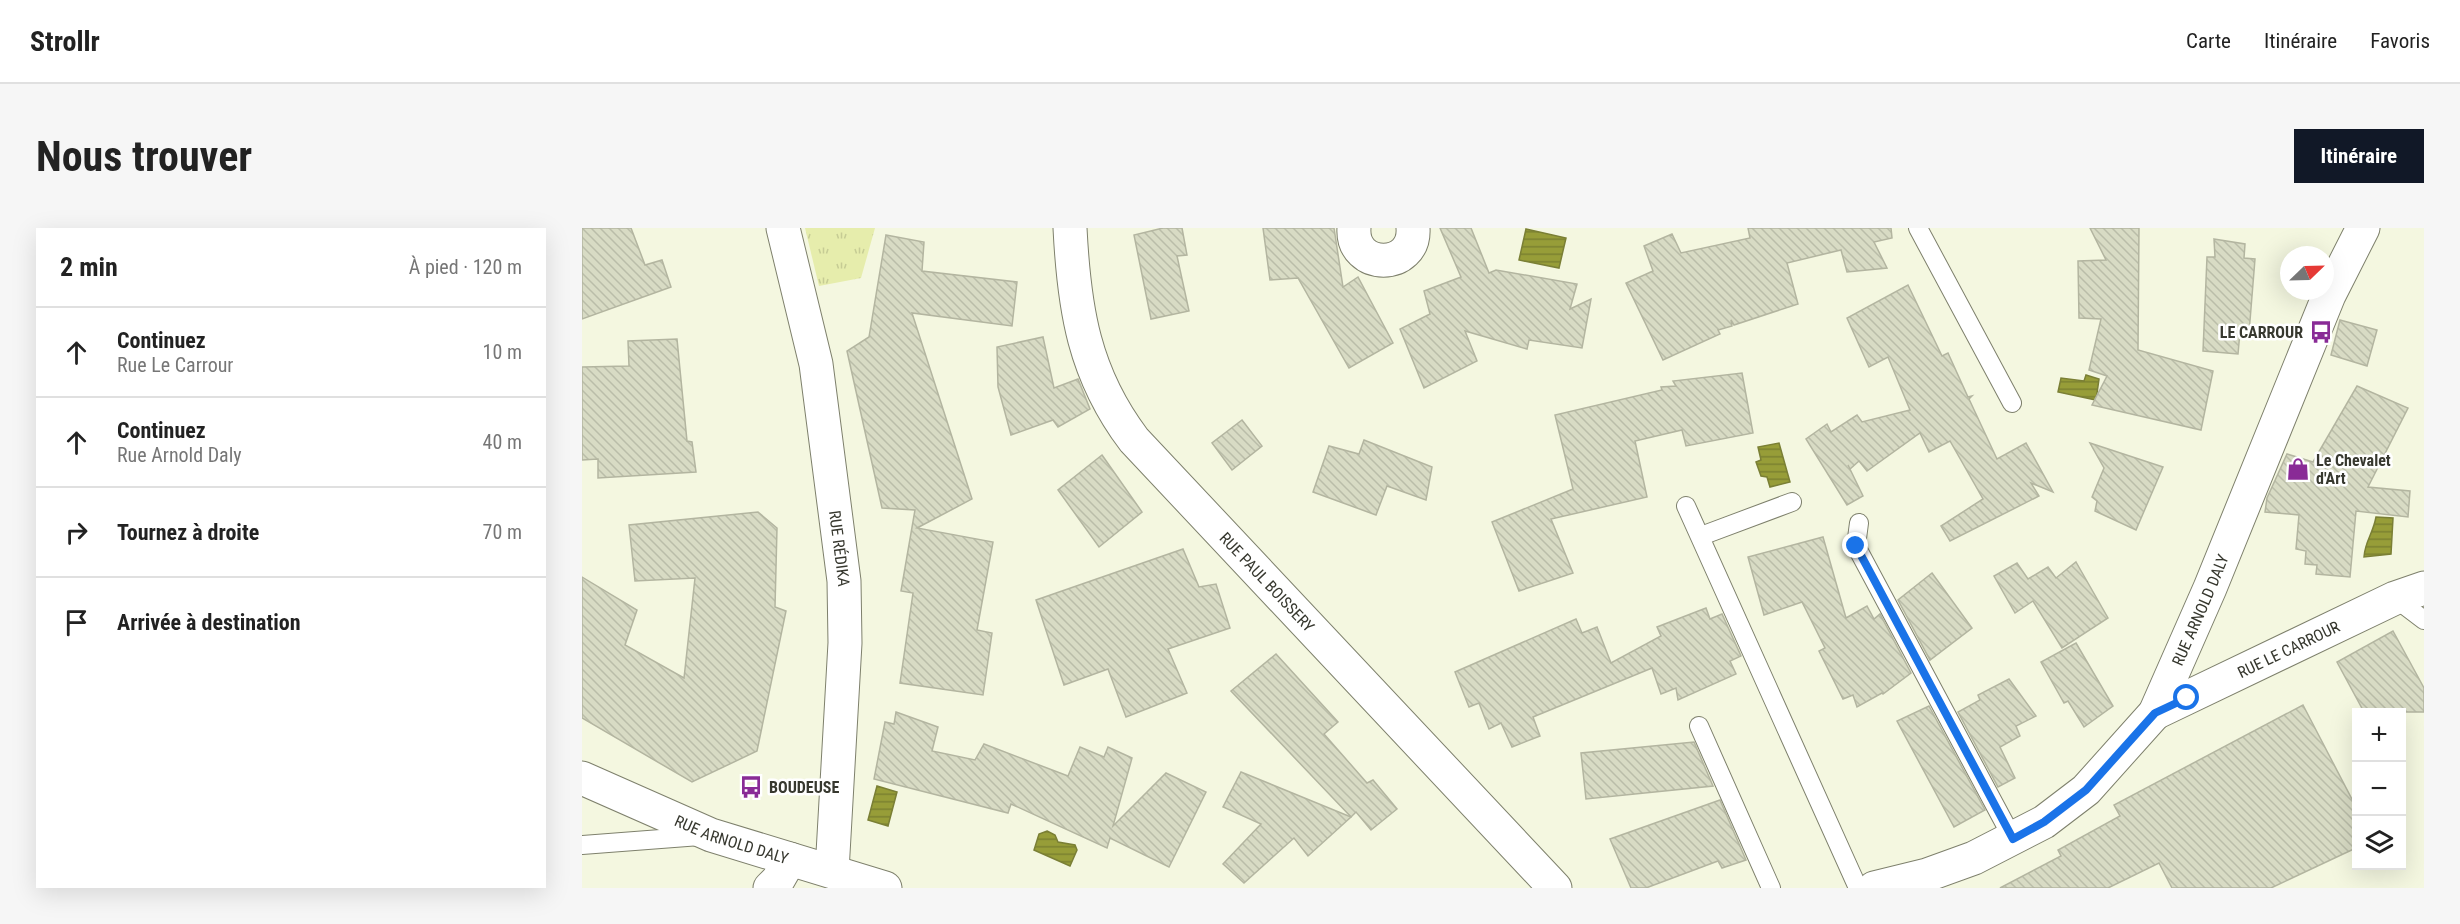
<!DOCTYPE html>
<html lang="fr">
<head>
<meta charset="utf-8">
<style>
	:root { --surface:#fff; --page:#f6f6f6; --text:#222; --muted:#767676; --line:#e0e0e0; --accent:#111827 }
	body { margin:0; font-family:"Roboto Condensed",sans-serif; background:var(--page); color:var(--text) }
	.controls { position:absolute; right:18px; bottom:18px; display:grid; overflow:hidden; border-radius:0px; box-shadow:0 6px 24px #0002 }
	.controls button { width:54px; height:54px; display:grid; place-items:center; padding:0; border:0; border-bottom:2px solid var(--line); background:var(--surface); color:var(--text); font:30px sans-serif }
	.compass { position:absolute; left:1698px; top:18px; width:54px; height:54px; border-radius:50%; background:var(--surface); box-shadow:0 6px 24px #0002; rotate:67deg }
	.stop { position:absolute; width:18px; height:18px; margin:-14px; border:4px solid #1a73e8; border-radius:50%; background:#fff }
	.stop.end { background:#1a73e8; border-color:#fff; box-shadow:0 2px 6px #0008 }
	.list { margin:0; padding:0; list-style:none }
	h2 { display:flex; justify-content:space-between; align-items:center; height:78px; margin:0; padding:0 24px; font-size:26px }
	h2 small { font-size:20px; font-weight:400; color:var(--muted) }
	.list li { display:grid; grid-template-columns:39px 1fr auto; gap:18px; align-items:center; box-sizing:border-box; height:90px; padding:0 24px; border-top:2px solid var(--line) }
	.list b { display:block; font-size:22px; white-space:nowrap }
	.list p { margin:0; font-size:20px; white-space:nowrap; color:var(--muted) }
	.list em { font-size:20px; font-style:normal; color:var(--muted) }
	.icon { flex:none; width:33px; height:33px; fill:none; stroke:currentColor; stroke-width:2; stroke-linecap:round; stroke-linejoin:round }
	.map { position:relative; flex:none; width:1842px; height:660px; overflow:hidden; border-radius:0px }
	header { display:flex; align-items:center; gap:36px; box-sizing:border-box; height:84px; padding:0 30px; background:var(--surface); border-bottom:2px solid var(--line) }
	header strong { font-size:28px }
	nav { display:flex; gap:33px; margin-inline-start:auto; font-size:21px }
	.intro { display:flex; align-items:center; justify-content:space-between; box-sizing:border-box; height:144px; padding:0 36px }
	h1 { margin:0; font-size:42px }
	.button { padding:15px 27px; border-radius:0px; background:var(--accent); color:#fff; font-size:21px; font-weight:700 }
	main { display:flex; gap:36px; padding:0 36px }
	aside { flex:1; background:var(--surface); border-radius:0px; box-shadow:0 6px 24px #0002 }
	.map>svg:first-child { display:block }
	.grass { fill:url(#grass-tufts) }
	.water { fill:url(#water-rules); stroke:#7a7f35; stroke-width:1.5 }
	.building { fill:url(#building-back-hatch); stroke:#b3b5a0; stroke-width:1.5 }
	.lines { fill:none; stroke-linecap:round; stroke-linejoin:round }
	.service-casing { stroke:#7e806c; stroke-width:20 }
	.minor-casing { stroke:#7e806c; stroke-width:35 }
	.tertiary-casing { stroke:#7e806c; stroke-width:35 }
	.service { stroke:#fff; stroke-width:18 }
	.minor { stroke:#fff; stroke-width:33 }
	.tertiary { stroke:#fff; stroke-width:33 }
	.route { stroke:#1a73e8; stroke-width:8 }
	.labels { text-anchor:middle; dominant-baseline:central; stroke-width:5; stroke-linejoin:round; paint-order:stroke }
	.poi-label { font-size:16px; font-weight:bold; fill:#37382f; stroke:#fff; text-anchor:start }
	.street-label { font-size:16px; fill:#37382f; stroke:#fff }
</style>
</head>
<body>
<header>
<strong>Strollr</strong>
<nav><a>Carte</a><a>Itinéraire</a><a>Favoris</a></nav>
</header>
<div class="intro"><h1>Nous trouver</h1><a class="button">Itinéraire</a></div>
<main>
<aside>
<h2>2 min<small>À pied · 120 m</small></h2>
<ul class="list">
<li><svg class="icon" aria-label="ahead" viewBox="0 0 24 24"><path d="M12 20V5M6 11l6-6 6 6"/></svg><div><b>Continuez</b><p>Rue Le Carrour</p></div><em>10 m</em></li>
<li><svg class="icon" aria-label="ahead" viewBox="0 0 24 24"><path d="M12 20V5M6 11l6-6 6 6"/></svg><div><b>Continuez</b><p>Rue Arnold Daly</p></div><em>40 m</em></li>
<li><svg class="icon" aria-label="right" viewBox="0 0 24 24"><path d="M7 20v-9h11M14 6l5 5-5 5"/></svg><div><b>Tournez à droite</b></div><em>70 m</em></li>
<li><svg class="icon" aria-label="arrive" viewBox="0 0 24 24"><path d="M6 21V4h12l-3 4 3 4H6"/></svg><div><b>Arrivée à destination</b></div></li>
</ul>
</aside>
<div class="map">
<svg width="1842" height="660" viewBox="0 0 1842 660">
	<defs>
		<pattern id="grass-tufts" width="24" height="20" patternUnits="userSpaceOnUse" patternTransform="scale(1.5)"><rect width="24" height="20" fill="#e6edac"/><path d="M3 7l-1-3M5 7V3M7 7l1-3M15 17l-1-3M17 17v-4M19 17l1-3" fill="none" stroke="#c6cc94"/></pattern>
		<pattern id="water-rules" width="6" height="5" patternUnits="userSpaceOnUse" patternTransform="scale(1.5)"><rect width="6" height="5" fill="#979d38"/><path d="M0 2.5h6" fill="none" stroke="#7c8130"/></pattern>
		<pattern id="building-back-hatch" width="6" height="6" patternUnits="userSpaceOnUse" patternTransform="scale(1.5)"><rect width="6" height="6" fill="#d8dbc4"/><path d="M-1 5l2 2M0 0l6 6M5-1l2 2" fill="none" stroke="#babda9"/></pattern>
	</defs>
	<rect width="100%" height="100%" fill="#f4f7e0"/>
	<path class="grass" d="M 223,0 L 293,0 L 279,50 L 237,58 Z"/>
	<g class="water">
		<path d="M 944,1 L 984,10 L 977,40 L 937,32 Z"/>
		<path d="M 1504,147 L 1517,151 L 1514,172 L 1476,164 L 1479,150 L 1502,153 Z"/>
		<path d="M 1197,215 L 1208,254 L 1188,259 L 1185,249 L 1179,248 L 1174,234 L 1179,232 L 1176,219 Z"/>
		<path d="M 1794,289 L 1811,290 L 1809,326 L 1782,329 C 1783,313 1791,306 1794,289 Z"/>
		<path d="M 295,558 L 315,564 L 306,598 L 286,592 Z"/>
		<path d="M 465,603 L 473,607 L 476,614 L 493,617 L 495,622 L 488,638 L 452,622 L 457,606 Z"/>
	</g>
	<g class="building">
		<path d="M 0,0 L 49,0 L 63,37 L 80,32 L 89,59 L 0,91 Z"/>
		<path d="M 581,0 L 600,0 L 605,27 L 595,28 L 607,83 L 569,91 L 552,7 Z"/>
		<path d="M 681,0 L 752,0 L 761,59 L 776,49 L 811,115 L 767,140 L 716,50 L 688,52 Z"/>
		<path d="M 858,0 L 889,0 L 907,45 L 914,42 L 995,56 L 988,81 L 1009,71 L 1000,120 L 947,112 L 945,121 L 883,103 L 895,133 L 842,160 L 818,101 L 848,86 L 842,63 L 879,49 Z"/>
		<path d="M 1166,0 L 1309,0 L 1310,10 L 1292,14 L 1305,40 L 1265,44 L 1259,22 L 1205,35 L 1216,76 L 1152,97 L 1149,92 L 1150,98 L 1136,102 L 1138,106 L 1081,132 L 1044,55 L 1071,43 L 1062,18 L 1090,6 L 1099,25 L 1168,10 Z"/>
		<path d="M 1508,0 L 1557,0 L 1556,122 L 1631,143 L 1619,202 L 1510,177 L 1525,148 L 1507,142 L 1519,91 L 1497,90 L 1496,33 L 1524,32 Z"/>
		<path d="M 304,7 L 342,14 L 340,43 L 435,54 L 430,98 L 330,85 L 390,271 L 335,300 L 411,314 L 395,402 L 410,405 L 401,467 L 318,455 L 331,365 L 319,363 L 333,282 L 300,280 L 265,123 L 287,109 Z"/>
		<path d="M 1632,11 L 1663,16 L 1662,30 L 1673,31 L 1667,105 L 1658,104 L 1656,126 L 1621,123 L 1625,29 L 1633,29 Z"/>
		<path d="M 1326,57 L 1360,128 L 1366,125 L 1386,169 L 1390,168 L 1387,171 L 1415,231 L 1444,215 L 1471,264 L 1449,255 L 1457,268 L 1368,313 L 1359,298 L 1401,271 L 1368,213 L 1347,224 L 1338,205 L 1285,243 L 1277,233 L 1268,241 L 1266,237 L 1281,268 L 1265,277 L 1224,211 L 1245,196 L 1249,204 L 1275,187 L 1280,194 L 1328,182 L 1306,129 L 1287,139 L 1265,90 Z"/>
		<path d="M 1758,92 L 1795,102 L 1785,138 L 1749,127 Z"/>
		<path d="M 461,109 L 472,160 L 496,151 L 508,181 L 476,199 L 471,192 L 429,207 L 416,159 L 415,119 Z"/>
		<path d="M 95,111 L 105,213 L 110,214 L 114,244 L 16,250 L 16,231 L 0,232 L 0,139 L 47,138 L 46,113 Z"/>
		<path d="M 1160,145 L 1171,205 L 1104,218 L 1100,202 L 1053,213 L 1065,269 L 969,291 L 991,345 L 937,363 L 910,294 L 991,261 L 973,187 L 1080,162 L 1079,159 L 1094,158 L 1091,153 Z"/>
		<path d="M 1775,158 L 1826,180 L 1786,259 L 1828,263 L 1826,289 L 1774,283 L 1768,349 L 1734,346 L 1735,337 L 1723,336 L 1724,323 L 1714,321 L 1717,287 L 1683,284 L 1685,270 L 1705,226 L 1731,234 Z"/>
		<path d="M 660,192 L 680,218 L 650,242 L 630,215 Z"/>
		<path d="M 782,212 L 850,239 L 844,272 L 805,258 L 794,287 L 731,264 L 747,218 L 777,226 Z"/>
		<path d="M 1508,215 L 1581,239 L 1554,302 L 1513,283 L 1515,273 L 1510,269 L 1522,240 Z"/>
		<path d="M 520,227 L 560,284 L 517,319 L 476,262 Z"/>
		<path d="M 176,284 L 195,300 L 193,379 L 204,383 L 175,523 L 110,554 L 0,490 L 0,349 L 55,382 L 43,417 L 102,450 L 113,350 L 53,353 L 47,297 Z"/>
		<path d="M 1241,309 L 1264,390 L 1285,378 L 1292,391 L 1298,386 L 1329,445 L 1301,466 L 1300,465 L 1275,479 L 1271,467 L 1261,471 L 1237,423 L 1243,420 L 1220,374 L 1182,387 L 1166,329 Z"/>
		<path d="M 601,321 L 617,359 L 634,356 L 648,400 L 586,421 L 605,465 L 544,489 L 526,441 L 482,457 L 454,372 Z"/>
		<path d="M 1494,334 L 1526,390 L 1480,420 L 1451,373 L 1433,385 L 1412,348 L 1435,335 L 1446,351 L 1466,339 L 1474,350 Z"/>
		<path d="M 1350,345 L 1390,400 L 1348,432 L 1316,372 Z"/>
		<path d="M 1124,380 L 1128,391 L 1140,386 L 1159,428 L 1148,433 L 1154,446 L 1096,472 L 1094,460 L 1079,466 L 1070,440 L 951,489 L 958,508 L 930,519 L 919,495 L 907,501 L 897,475 L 887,479 L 873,444 L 994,391 L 1000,405 L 1015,399 L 1029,435 L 1079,408 L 1075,399 Z"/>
		<path d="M 1811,403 L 1842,460 L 1842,484 L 1782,484 L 1755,434 Z"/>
		<path d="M 1494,415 L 1531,478 L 1502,499 L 1486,473 L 1482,475 L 1459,434 Z"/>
		<path d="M 694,426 L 756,494 L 742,506 L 785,555 L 791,552 L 815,581 L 789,602 L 774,584 L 769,589 L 649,463 Z"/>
		<path d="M 1427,451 L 1454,488 L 1434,498 L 1438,508 L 1418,519 L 1433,550 L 1416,559 L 1376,484 L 1398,472 L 1396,467 Z"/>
		<path d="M 1721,477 L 1774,579 L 1774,620 L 1689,660 L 1590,660 L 1577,635 L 1526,660 L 1418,660 L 1479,628 L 1476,622 L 1538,588 L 1532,577 Z"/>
		<path d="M 1347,478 L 1403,582 L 1372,599 L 1315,493 Z"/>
		<path d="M 314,484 L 356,499 L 350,523 L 393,532 L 402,516 L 486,548 L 498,519 L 522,529 L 526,519 L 550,530 L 531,598 L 584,545 L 624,564 L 587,639 L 528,610 L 525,620 L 429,576 L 426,585 L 292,551 L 303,494 L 312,496 Z"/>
		<path d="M 1112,514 L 1131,558 L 1004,571 L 999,525 Z"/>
		<path d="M 659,544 L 769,589 L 726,628 L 712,610 L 662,655 L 641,636 L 679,596 L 641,579 Z"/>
		<path d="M 1138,572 L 1164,632 L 1140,640 L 1136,633 L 1064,660 L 1049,660 L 1028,611 Z"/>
	</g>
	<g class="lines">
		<g class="service-casing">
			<g id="service">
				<path d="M 1336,0 L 1430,175"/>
				<path d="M 1104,278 L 1276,660"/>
				<path d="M 1277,295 L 1274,318 L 1431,611"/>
				<path d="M 1119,308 L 1210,274"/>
				<path d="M 1813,370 L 1842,392"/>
				<path d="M 1117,498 L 1189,660"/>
				<path d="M 0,617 L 118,608"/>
			</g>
		</g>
		<g class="minor-casing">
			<g id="minor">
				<path id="s1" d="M 201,0 L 234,136 L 262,353 L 263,415 L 250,643"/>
				<path id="s2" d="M 488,0 C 492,81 502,146 552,212 L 973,660"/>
				<path d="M 772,0 C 769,43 834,43 831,0"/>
				<path id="s3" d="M 1573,485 L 1813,370 L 1842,360"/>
				<path d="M 188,660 L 196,652 L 208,631"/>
			</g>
		</g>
		<g class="tertiary-casing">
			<g id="tertiary">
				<path id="s4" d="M 0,550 L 129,607 L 303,660"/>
				<path id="s5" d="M 1292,660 L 1345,647 L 1392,630 L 1462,594 L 1504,562 L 1573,485 L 1628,360 L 1747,67 L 1781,0"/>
			</g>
		</g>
		<use href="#service" class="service"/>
		<use href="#minor" class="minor"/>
		<use href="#tertiary" class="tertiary"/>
	</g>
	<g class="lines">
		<path class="route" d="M 1274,318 L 1431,611 L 1462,594 L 1504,562 L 1573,485 L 1605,470"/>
	</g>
	<defs>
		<g id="bus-bare" transform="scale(1.8)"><path d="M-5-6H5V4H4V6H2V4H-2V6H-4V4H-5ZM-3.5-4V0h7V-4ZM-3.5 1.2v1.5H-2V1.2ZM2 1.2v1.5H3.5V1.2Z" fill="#892b96" stroke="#fff" stroke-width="2.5" paint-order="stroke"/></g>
		<g id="shop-bare" transform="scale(1.8)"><path d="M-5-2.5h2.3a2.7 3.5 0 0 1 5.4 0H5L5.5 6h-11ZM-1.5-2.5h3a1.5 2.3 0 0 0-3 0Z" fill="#892b96" stroke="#fff" stroke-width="2.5" paint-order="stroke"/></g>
	</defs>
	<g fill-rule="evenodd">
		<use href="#bus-bare" x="1739" y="104"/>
		<use href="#shop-bare" x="1716" y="241"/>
		<use href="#bus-bare" x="169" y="559"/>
	</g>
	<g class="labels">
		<g class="poi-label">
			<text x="1721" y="104" text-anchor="end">LE CARROUR</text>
			<text x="1734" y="232">Le Chevalet<tspan x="1734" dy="18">d'Art</tspan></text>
			<text x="187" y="559">BOUDEUSE</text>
		</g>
		<g class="street-label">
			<text stroke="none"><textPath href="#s1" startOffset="326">RUE RÉDIKA</textPath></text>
			<text stroke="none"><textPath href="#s2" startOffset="420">RUE PAUL BOISSERY</textPath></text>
			<text stroke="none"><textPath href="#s5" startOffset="452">RUE ARNOLD DALY</textPath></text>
			<text stroke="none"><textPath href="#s3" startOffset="148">RUE LE CARROUR</textPath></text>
			<text stroke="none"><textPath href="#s4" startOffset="162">RUE ARNOLD DALY</textPath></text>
		</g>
	</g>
</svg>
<div class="controls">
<button>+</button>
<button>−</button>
<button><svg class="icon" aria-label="layers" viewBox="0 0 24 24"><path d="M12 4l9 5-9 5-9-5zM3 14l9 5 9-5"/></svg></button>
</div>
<svg class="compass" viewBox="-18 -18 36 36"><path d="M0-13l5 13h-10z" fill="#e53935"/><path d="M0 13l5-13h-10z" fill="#767676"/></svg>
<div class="stop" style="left:1605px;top:470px"></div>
<div class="stop end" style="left:1274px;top:318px"></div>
</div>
</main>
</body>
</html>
